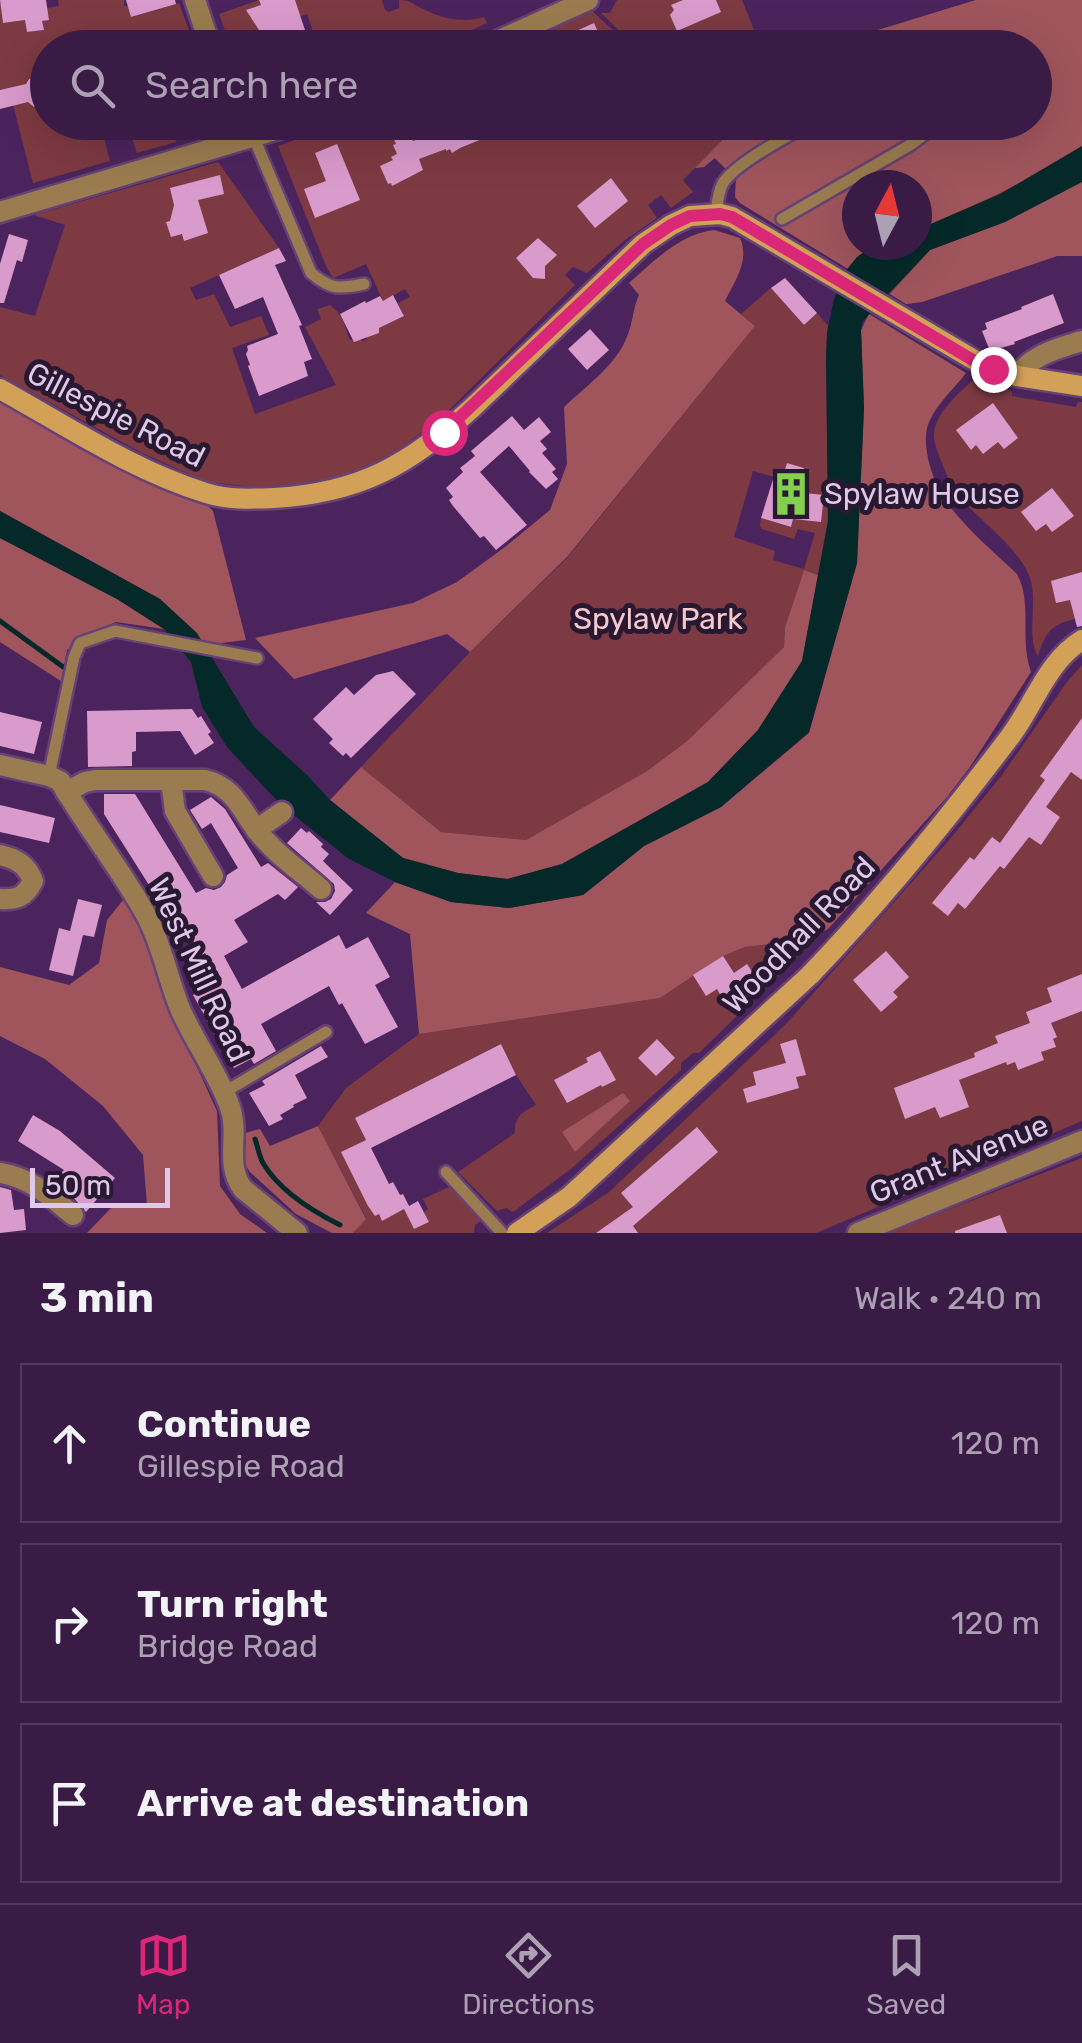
<!DOCTYPE html>
<html lang="en">
<head>
<meta charset="utf-8">
<style>
	:root { --surface:#391b46; --page:#40244d; --text:#f1f3f6; --muted:#aba1b3; --line:#53395f; --accent:#db2777 }
	body { margin:0; font-family:Rubik,sans-serif; background:var(--page); color:var(--text) }
	.compass { position:absolute; left:842px; top:170px; width:90px; height:90px; border-radius:50%; background:var(--surface); box-shadow:0 10px 40px #0002; rotate:7deg }
	.scale { position:absolute; left:30px; bottom:25px; width:140px; box-sizing:border-box; padding-left:10px; border:5px solid #dfc9ea; border-top:0; font-size:28px; line-height:35px; white-space:nowrap; color:#dfc9ea; -webkit-text-stroke:8px #291831; paint-order:stroke }
	.stop { position:absolute; width:30px; height:30px; margin:-22px; border:8px solid #db2777; border-radius:50%; background:#fff }
	.stop.end { background:#db2777; border-color:#fff; box-shadow:0 2px 10px #0008 }
	.list { margin:0; padding:0; list-style:none }
	h2 { display:flex; justify-content:space-between; align-items:center; height:130px; margin:0; padding:0 40px; font-size:42px }
	h2 small { font-size:32px; font-weight:400; color:var(--muted) }
	.list li { display:grid; grid-template-columns:65px 1fr auto; gap:30px; align-items:center; box-sizing:border-box; height:160px; margin:0 20px 20px; padding:0 20px; border:2px solid var(--line); border-radius:0px }
	.list b { display:block; font-size:38px; white-space:nowrap }
	.list p { margin:0; font-size:32px; white-space:nowrap; color:var(--muted) }
	.list em { font-size:32px; font-style:normal; color:var(--muted) }
	.icon { flex:none; width:55px; height:55px; fill:none; stroke:currentColor; stroke-width:2; stroke-linecap:round; stroke-linejoin:round }
	.map { position:relative; flex:none; width:1082px; height:1233px; overflow:hidden }
	.search { position:absolute; background:var(--surface); box-shadow:0 10px 40px #0002; left:30px; right:30px; top:30px; height:110px; display:flex; align-items:center; gap:25px; box-sizing:border-box; padding:0 35px; border-radius:55px; color:var(--muted); font-size:38px }
	.sheet { height:670px; background:var(--surface) }
	nav { display:flex; justify-content:space-around; align-items:center; box-sizing:border-box; height:140px; border-top:2px solid var(--line); background:var(--surface); font-size:28px; color:var(--muted) }
	nav a { display:grid; justify-items:center; gap:5px }
	nav .on { color:var(--accent) }
	.map>svg:first-child { display:block }
	.green { fill:#7d3a42; fill-rule:evenodd }
	.forest { fill:#a0555d }
	.water { fill:#052929 }
	.lines { fill:none; stroke-linecap:round; stroke-linejoin:round }
	.stream { stroke:#052929; stroke-width:5 }
	.building { fill:#d99acc }
	.lane-casing { stroke:#664276; stroke-width:16 }
	.street-casing { stroke:#664276; stroke-width:25 }
	.secondary-casing { stroke:#664276; stroke-width:25 }
	.lane { stroke:#9b7c50; stroke-width:11 }
	.street { stroke:#9b7c50; stroke-width:20 }
	.secondary { stroke:#d3a058; stroke-width:20 }
	.route { stroke:#db2777; stroke-width:12 }
	.labels { text-anchor:middle; dominant-baseline:central; stroke-width:10; stroke-linejoin:round; paint-order:stroke }
	.street-label { font-size:30px; fill:#dfc9ea; stroke:#291831 }
	.poi-label { font-size:30px; fill:#dfc9ea; stroke:#291831; text-anchor:start }
	.park-label { font-size:30px; fill:#f7c9cc; stroke:#291831 }
</style>
</head>
<body>
<div class="map">
<svg width="1082" height="1233" viewBox="0 0 1082 1233">
	<rect width="100%" height="100%" fill="#4c245d"/>
	<g class="green">
		<path d="M 0,0 L 3,23 L 25,20 L 28,32 L 43,30 L 42,21 L 49,19 L 47,8 L 59,6 L 58,0 L 124,0 L 124,6 L 128,6 L 132,17 L 179,3 L 191,36 L 153,47 L 48,48 L 47,70 L 40,72 L 42,78 L 38,79 L 36,77 L 28,79 C 26,88 27,102 34,107 L 47,104 L 48,122 L 63,124 L 100,123 L 110,161 L 33,183 L 9,89 L 0,90 Z"/>
		<path d="M 259,0 L 261,5 L 249,14 L 249,16 L 269,27 L 253,33 L 258,47 L 231,47 L 219,14 Z"/>
		<path d="M 279,0 L 382,0 L 385,10 L 389,12 L 399,8 L 399,0 C 409,0 412,3 421,8 C 440,18 463,24 484,17 L 487,23 L 435,47 L 322,47 L 316,40 L 307,14 L 283,22 Z"/>
		<path d="M 617,0 L 742,0 L 761,47 L 636,47 L 601,13 L 610,13 Z"/>
		<path d="M 976,0 L 1082,0 L 1082,256 L 1057,256 L 922,302 L 906,304 L 740,203 L 735,197 L 736,179 L 714,158 L 704,167 L 695,168 L 683,180 L 693,192 L 671,208 L 661,195 L 648,205 L 657,218 L 625,240 L 587,273 L 573,267 L 565,275 L 575,285 L 440,419 L 382,462 L 362,473 L 322,484 L 262,488 L 207,482 L 142,453 L 0,375 L 0,307 L 35,316 L 65,225 L 34,215 L 218,162 L 279,248 L 190,288 L 196,300 L 214,294 L 230,327 L 261,316 L 269,335 L 232,348 L 255,414 L 336,385 L 305,327 L 321,319 L 317,309 L 330,305 C 344,316 344,325 350,340 L 360,339 L 363,341 L 367,339 L 367,335 L 379,333 L 379,328 L 404,316 L 398,303 L 410,297 L 405,289 L 383,301 L 366,264 L 333,278 L 326,266 L 278,146 L 346,122 L 711,122 L 725,135 L 728,132 L 718,123 L 1034,122 L 1034,48 L 845,47 L 864,35 L 878,30 ZM 857,185 L 917,185 L 917,245 L 857,245 Z"/>
		<path d="M 590,9 L 631,47 L 507,48 Z"/>
		<path d="M 127,123 L 170,123 L 176,142 L 137,153 Z"/>
		<path d="M 771,288 L 804,325 L 817,313 L 828,326 L 826,355 L 828,521 L 818,575 L 804,570 L 785,627 L 784,647 L 686,742 L 647,771 L 526,840 L 441,832 L 361,767 L 470,652 L 567,558 L 755,326 L 741,314 ZM 787,463 L 803,468 L 799,483 L 806,485 L 804,493 L 821,521 L 793,519 L 790,527 L 761,518 L 760,526 L 762,529 L 794,539 L 798,529 L 815,533 L 804,569 L 773,560 L 775,551 L 734,537 L 753,471 L 782,479 Z"/>
		<path d="M 973,380 L 1012,391 L 1012,396 L 1076,407 L 1078,402 L 1082,402 L 1082,617 C 1054,624 1047,627 1038,656 C 1025,635 1040,598 1028,573 C 1012,541 978,520 956,493 C 949,483 945,470 940,458 C 936,448 932,438 935,428 C 940,409 959,393 973,380 Z"/>
		<path d="M 1082,665 L 1082,1121 L 816,1233 L 547,1233 L 608,1193 L 787,1023 L 950,839 L 1002,775 L 1067,682 Z"/>
		<path d="M 797,941 L 805,949 L 699,1053 L 693,1053 L 681,1063 L 681,1070 L 572,1168 L 513,1212 L 506,1208 L 497,1211 L 458,1172 L 515,1133 C 514,1117 522,1112 536,1105 L 516,1075 L 501,1044 L 355,1118 L 366,1140 L 342,1152 L 382,1220 L 404,1209 L 414,1229 L 429,1222 L 424,1212 L 428,1209 L 423,1199 L 449,1187 L 483,1219 L 475,1225 L 474,1233 L 353,1233 L 366,1218 L 318,1126 L 346,1088 L 419,1034 L 660,998 L 723,956 L 745,947 Z"/>
		<path d="M 1082,1158 L 1082,1233 L 888,1233 Z"/>
	</g>
	<g class="forest">
		<path d="M 976,0 L 1082,0 L 1082,146 C 1031,182 974,205 917,230 L 917,185 L 857,185 L 857,245 L 875,245 L 857,257 L 848,269 L 740,203 L 735,197 L 736,179 L 715,158 L 704,167 L 695,168 L 739,123 L 1034,122 L 1034,48 L 845,47 L 864,35 L 878,30 Z"/>
		<path d="M 1082,182 L 1082,256 L 1057,256 L 922,302 L 906,304 L 890,294 L 930,250 L 1005,222 Z"/>
		<path d="M 714,230 L 740,238 C 750,260 735,281 725,301 L 755,326 L 567,557 L 470,652 L 447,634 L 294,679 L 255,638 L 413,603 L 457,582 L 505,547 L 550,510 L 567,464 L 564,407 C 586,386 618,364 628,334 C 633,321 633,308 639,295 L 629,283 C 654,261 680,234 714,230 Z"/>
		<path d="M 869,314 L 966,373 C 953,390 938,402 929,422 C 919,446 935,489 951,508 C 970,532 995,553 1017,574 C 1033,604 1019,638 1031,672 L 970,767 L 947,797 L 828,929 L 818,934 L 805,949 L 796,941 L 745,947 L 723,956 L 660,998 L 419,1034 L 410,934 L 366,913 L 395,882 L 451,902 L 509,908 L 583,895 L 644,846 L 721,807 L 809,733 L 857,563 L 864,408 L 861,330 Z"/>
		<path d="M 0,398 L 205,503 L 213,511 L 246,640 L 205,645 L 160,599 L 0,511 Z"/>
		<path d="M 0,538 L 117,599 L 164,629 L 116,622 L 97,630 L 67,650 L 61,681 L 0,642 Z"/>
		<path d="M 804,570 L 818,575 L 802,661 L 758,730 L 708,782 L 562,864 L 508,879 L 458,873 L 403,858 L 330,800 L 361,767 L 441,832 L 526,840 L 647,771 L 686,742 L 784,647 L 785,627 Z"/>
		<path d="M 124,899 L 147,937 L 171,1010 L 217,1111 L 220,1186 L 240,1214 L 267,1233 L 87,1233 L 111,1208 L 147,1205 L 143,1155 L 103,1106 L 45,1059 L 0,1036 L 0,967 L 69,985 L 99,963 L 107,920 Z"/>
		<path d="M 623,1093 L 630,1101 L 575,1152 L 562,1132 Z"/>
		<path d="M 318,1126 L 366,1219 L 353,1233 L 332,1233 L 296,1214 L 250,1172 L 240,1157 L 241,1144 L 246,1144 L 245,1133 L 260,1129 L 270,1146 Z"/>
	</g>
	<path class="water" d="M 1082,146 L 1082,182 L 1005,222 L 930,250 L 863,321 L 861,330 L 864,408 L 857,563 L 809,732 L 721,807 L 644,846 L 583,895 L 509,908 L 451,902 L 395,882 L 349,859 L 281,805 L 227,747 L 202,707 L 191,662 L 164,629 L 117,599 L 0,538 L 0,511 L 160,599 L 197,633 L 254,727 L 307,775 L 330,800 L 403,858 L 458,873 L 507,879 L 562,864 L 708,782 L 758,730 L 802,661 L 828,521 L 826,355 L 827,332 L 834,299 L 844,273 L 857,257 L 874,245 L 917,245 L 917,230 L 1000,194 Z"/>
	<g class="lines">
		<g class="stream">
			<path d="M 0,621 L 66,669"/>
			<path d="M 255,1139 C 258,1147 259,1156 263,1163 C 279,1190 312,1211 340,1225"/>
		</g>
	</g>
	<g class="building">
		<path d="M 0,0 L 46,0 L 49,20 L 42,21 L 44,30 L 27,32 L 25,20 L 3,23 Z"/>
		<path d="M 126,0 L 175,0 L 176,4 L 131,17 Z"/>
		<path d="M 259,0 L 295,0 L 311,48 L 258,48 L 252,33 L 259,30 L 246,10 L 261,5 Z"/>
		<path d="M 683,0 L 716,0 L 721,12 L 677,31 L 670,15 L 674,10 L 671,5 Z"/>
		<path d="M 594,23 L 605,48 L 538,48 Z"/>
		<path d="M 48,74 L 48,104 L 34,107 L 28,102 L 0,109 L 0,90 L 26,84 L 29,79 Z"/>
		<path d="M 399,122 L 405,122 L 413,141 L 461,122 L 521,123 L 460,148 L 452,153 L 450,149 L 446,151 L 446,149 L 419,159 L 423,170 L 392,186 L 391,183 L 388,184 L 380,166 L 393,160 L 391,157 L 397,154 L 393,145 L 396,144 L 388,126 Z"/>
		<path d="M 337,144 L 360,200 L 315,218 L 304,189 L 326,181 L 315,153 Z"/>
		<path d="M 220,175 L 224,194 L 198,200 L 208,233 L 184,241 L 182,234 L 171,237 L 166,222 L 170,221 L 174,205 L 170,188 Z"/>
		<path d="M 611,178 L 628,201 L 595,228 L 577,206 Z"/>
		<path d="M 9,234 L 28,240 L 22,262 L 17,260 L 4,303 L 0,303 L 0,264 Z"/>
		<path d="M 538,238 L 557,255 L 545,266 L 545,279 L 533,278 L 516,258 Z"/>
		<path d="M 279,248 L 286,261 L 275,265 L 302,325 L 299,326 L 312,359 L 304,362 L 308,376 L 259,396 L 248,366 L 250,365 L 246,354 L 248,350 L 247,346 L 278,334 L 263,297 L 235,309 L 219,275 Z"/>
		<path d="M 785,278 L 817,313 L 804,325 L 771,288 Z"/>
		<path d="M 1053,294 L 1064,323 L 1014,342 L 1015,344 L 990,351 L 982,331 L 987,329 L 985,323 L 1022,309 L 1021,307 Z"/>
		<path d="M 393,295 L 404,316 L 379,328 L 379,333 L 354,342 L 340,314 L 365,301 L 366,303 L 380,296 L 383,301 Z"/>
		<path d="M 590,329 L 609,350 L 587,370 L 568,349 Z"/>
		<path d="M 993,403 L 1018,438 L 1004,449 L 998,442 L 983,454 L 976,445 L 971,450 L 956,430 Z"/>
		<path d="M 512,416 L 524,430 L 539,417 L 551,432 L 540,441 L 547,449 L 542,453 L 556,469 L 552,472 L 558,479 L 546,489 L 529,472 L 530,471 L 509,446 L 480,472 L 527,525 L 496,550 L 484,536 L 480,538 L 453,506 L 449,500 L 453,497 L 446,488 L 463,472 L 460,468 L 475,456 L 471,451 Z"/>
		<path d="M 787,463 L 804,468 L 799,483 L 806,485 L 804,493 L 824,495 L 821,522 L 793,519 L 791,527 L 761,518 L 774,476 L 782,479 Z"/>
		<path d="M 1052,488 L 1074,516 L 1052,532 L 1046,524 L 1036,531 L 1021,512 Z"/>
		<path d="M 1082,572 L 1082,626 L 1077,627 L 1070,600 L 1056,603 L 1051,581 Z"/>
		<path d="M 393,671 L 416,694 L 351,758 L 346,753 L 343,756 L 329,743 L 333,739 L 313,719 L 346,687 L 354,695 L 376,675 Z"/>
		<path d="M 192,709 L 198,718 L 201,716 L 211,732 L 208,734 L 214,743 L 195,755 L 180,731 L 136,732 L 136,751 L 132,752 L 132,766 L 88,767 L 87,711 Z"/>
		<path d="M 0,712 L 42,722 L 34,754 L 0,746 Z"/>
		<path d="M 1082,718 L 1082,780 L 1071,772 L 1046,807 L 1060,817 L 1041,845 L 1029,837 L 1004,869 L 1000,866 L 965,909 L 958,903 L 948,916 L 932,903 L 970,857 L 974,860 L 992,837 L 1000,843 L 1045,780 L 1040,776 Z"/>
		<path d="M 104,794 L 135,794 L 196,893 L 206,888 L 214,890 L 221,887 L 225,882 L 227,875 L 238,868 L 211,823 L 202,829 L 190,810 L 211,797 L 225,809 L 261,867 L 268,863 L 298,887 L 285,900 L 278,894 L 234,920 L 248,942 L 224,956 L 242,989 L 339,935 L 346,949 L 368,937 L 390,977 L 375,985 L 398,1027 L 365,1044 L 342,1003 L 339,1005 L 329,986 L 261,1024 L 276,1051 L 254,1064 L 251,1059 L 234,1068 L 193,995 L 222,979 L 205,953 L 202,955 L 169,901 L 158,907 L 146,887 L 149,885 L 104,814 Z"/>
		<path d="M 0,805 L 55,818 L 49,843 L 0,832 Z"/>
		<path d="M 301,828 L 307,833 L 309,831 L 323,844 L 321,847 L 329,854 L 323,861 L 353,890 L 330,915 L 316,902 L 325,902 L 331,899 L 335,891 L 334,884 L 287,843 Z"/>
		<path d="M 78,899 L 102,905 L 94,937 L 83,935 L 73,976 L 49,970 L 59,928 L 70,931 Z"/>
		<path d="M 886,951 L 909,977 L 893,992 L 898,997 L 881,1012 L 853,980 Z"/>
		<path d="M 723,956 L 734,973 L 747,964 L 755,976 L 742,985 L 744,988 L 724,1001 L 717,989 L 706,996 L 693,975 Z"/>
		<path d="M 1082,974 L 1082,1011 L 1051,1023 L 1057,1037 L 1053,1039 L 1056,1047 L 1041,1052 L 1044,1060 L 1018,1070 L 1015,1062 L 1007,1065 L 1006,1062 L 959,1080 L 969,1107 L 940,1118 L 935,1107 L 905,1119 L 894,1088 L 975,1057 L 974,1053 L 998,1043 L 995,1036 L 1030,1023 L 1026,1012 L 1052,1002 L 1047,988 Z"/>
		<path d="M 657,1039 L 675,1058 L 656,1076 L 638,1058 Z"/>
		<path d="M 796,1039 L 806,1075 L 796,1077 L 799,1088 L 747,1103 L 743,1089 L 756,1085 L 753,1072 L 786,1063 L 780,1044 Z"/>
		<path d="M 501,1044 L 516,1075 L 371,1148 L 389,1184 L 393,1182 L 400,1195 L 403,1194 L 409,1206 L 418,1201 L 429,1222 L 414,1229 L 404,1209 L 382,1221 L 379,1214 L 375,1216 L 368,1206 L 341,1152 L 366,1140 L 355,1118 Z"/>
		<path d="M 321,1046 L 328,1057 L 295,1075 L 307,1098 L 293,1105 L 294,1107 L 280,1115 L 283,1119 L 269,1126 L 249,1093 L 265,1085 L 262,1081 Z"/>
		<path d="M 600,1051 L 616,1080 L 602,1087 L 601,1085 L 567,1103 L 554,1080 L 588,1062 L 586,1058 Z"/>
		<path d="M 33,1115 L 60,1131 L 115,1178 L 86,1212 L 73,1197 L 80,1189 L 61,1173 L 64,1170 L 18,1141 Z"/>
		<path d="M 697,1127 L 718,1152 L 633,1226 L 638,1233 L 596,1233 L 633,1207 L 621,1193 Z"/>
		<path d="M 0,1187 L 11,1190 L 14,1210 L 24,1209 L 26,1230 L 0,1233 Z"/>
		<path d="M 1000,1215 L 1007,1233 L 955,1233 L 955,1231 Z"/>
	</g>
	<g class="lines">
		<g class="lane-casing">
			<g id="lane">
				<path d="M 254,138 L 311,273 C 331,290 339,289 364,284"/>
				<path d="M 716,214 C 717,204 718,192 723,183 C 736,163 793,132 816,122"/>
				<path d="M 782,219 L 910,145 L 926,133 L 935,122"/>
				<path d="M 49,776 L 74,657 L 80,643 L 115,631 L 257,658"/>
				<path d="M 223,1093 L 326,1032"/>
				<path d="M 446,1172 L 502,1233"/>
			</g>
		</g>
		<g class="street-casing">
			<g id="street">
				<path d="M 195,0 L 211,48"/>
				<path d="M 482,48 L 588,0"/>
				<path d="M 0,212 L 302,122"/>
				<path d="M 1017,376 C 1032,355 1058,348 1082,341"/>
				<path d="M 0,765 L 49,776 L 60,781 C 87,828 122,870 147,917 C 163,947 168,981 181,1011 C 196,1044 218,1074 230,1107 C 240,1135 224,1164 243,1189 L 297,1233"/>
				<path d="M 171,781 L 175,811 L 213,876"/>
				<path d="M 66,792 L 85,782 L 96,780 L 205,780 C 239,788 243,818 266,841 C 282,859 303,873 321,889"/>
				<path d="M 256,830 L 282,812"/>
				<path d="M 0,855 C 17,859 27,865 33,881 C 25,897 17,900 0,899"/>
				<path d="M 0,1173 C 29,1177 51,1197 73,1215"/>
				<path d="M 858,1233 L 1082,1141"/>
			</g>
		</g>
		<g class="secondary-casing">
			<g id="secondary">
				<path d="M 0,389 C 67,426 132,470 206,493 C 228,500 251,499 274,498 C 360,493 409,465 472,408 L 643,244 L 671,225 L 690,216 L 720,214 L 732,217 L 976,361 L 1017,376 L 1082,386"/>
				<path d="M 517,1233 L 569,1197 L 810,975 C 881,901 947,820 1009,738 C 1034,706 1046,662 1082,640"/>
			</g>
		</g>
		<use href="#lane" class="lane"/>
		<use href="#street" class="street"/>
		<use href="#secondary" class="secondary"/>
	</g>
	<g class="lines">
		<path class="route" d="M 444,432 L 643,244 L 671,225 L 690,216 L 720,214 L 732,217 L 976,362 L 993,369"/>
	</g>
	<defs>
		<g id="building-bare" transform="scale(3.45)"><path d="M-4-6H4V6H1V3H-1V6H-4ZM-2.5-4.3h1.7v1.8h-1.7ZM.8-4.3h1.7v1.8H.8ZM-2.5-1h1.7V.8h-1.7ZM.8-1h1.7V.8H.8Z" fill="#84d04e" stroke="#291831" stroke-width="2.5" paint-order="stroke"/></g>
	</defs>
	<g fill-rule="evenodd">
		<use href="#building-bare" x="791" y="494"/>
	</g>
	<g class="labels">
		<g class="street-label">
			<text transform="translate(116 415) rotate(27)">Gillespie Road</text>
			<text transform="translate(799 935) rotate(-46)">Woodhall Road</text>
			<text transform="translate(199 970) rotate(65)">West Mill Road</text>
			<text transform="translate(959 1159) rotate(-22)">Grant Avenue</text>
		</g>
		<g class="poi-label">
			<text x="824" y="494">Spylaw House</text>
		</g>
		<g class="park-label">
			<text x="658" y="619">Spylaw Park</text>
		</g>
	</g>
</svg>
<svg class="compass" viewBox="-18 -18 36 36"><path d="M0-13l5 13h-10z" fill="#e53935"/><path d="M0 13l5-13h-10z" fill="#aba1b3"/></svg>
<div class="scale">50 m</div>
<div class="stop" style="left:444px;top:432px"></div>
<div class="stop end" style="left:993px;top:369px"></div>
<div class="search"><svg class="icon" aria-label="search" viewBox="0 0 24 24"><circle cx="10" cy="10" r="6"/><path d="M15 15l6 6"/></svg>Search here</div>
</div>
<section class="sheet">
<h2>3 min<small>Walk · 240 m</small></h2>
<ul class="list">
<li><svg class="icon" aria-label="ahead" viewBox="0 0 24 24"><path d="M12 20V5M6 11l6-6 6 6"/></svg><div><b>Continue</b><p>Gillespie Road</p></div><em>120 m</em></li>
<li><svg class="icon" aria-label="right" viewBox="0 0 24 24"><path d="M7 20v-9h11M14 6l5 5-5 5"/></svg><div><b>Turn right</b><p>Bridge Road</p></div><em>120 m</em></li>
<li><svg class="icon" aria-label="arrive" viewBox="0 0 24 24"><path d="M6 21V4h12l-3 4 3 4H6"/></svg><div><b>Arrive at destination</b></div></li>
</ul>
</section>
<nav>
<a class="on"><svg class="icon" aria-label="map" viewBox="0 0 24 24"><path d="M3 6l6-2 6 2 6-2v14l-6 2-6-2-6 2zM9 4v14M15 6v14"/></svg>Map</a>
<a><svg class="icon" aria-label="directions" viewBox="0 0 24 24"><path d="M12 3l9 9-9 9-9-9zM9 14v-3h6M13 9l2 2-2 2"/></svg>Directions</a>
<a><svg class="icon" aria-label="saved" viewBox="0 0 24 24"><path d="M7 4h10v16l-5-4-5 4z"/></svg>Saved</a>
</nav>
</body>
</html>
